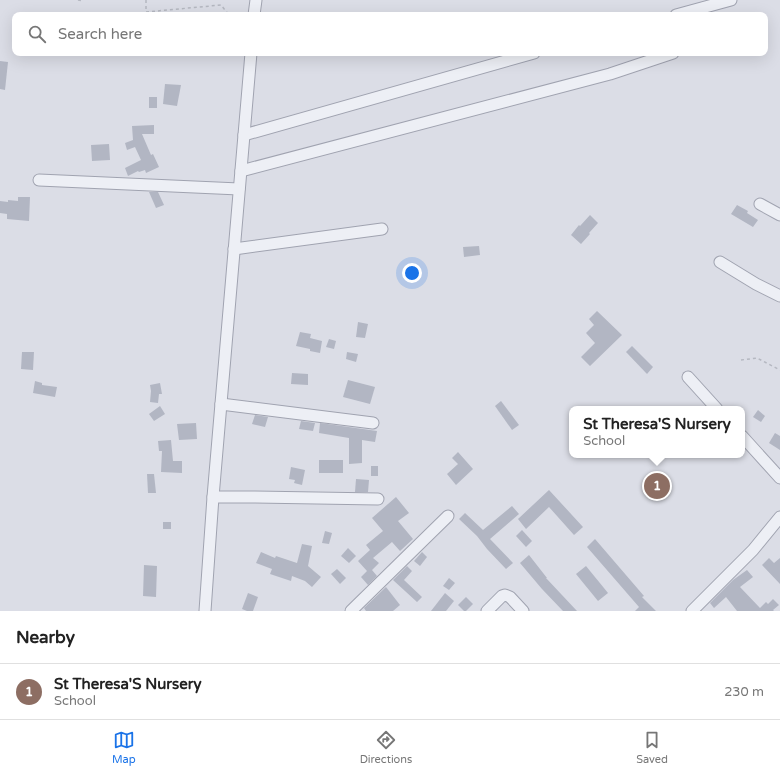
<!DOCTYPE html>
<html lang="en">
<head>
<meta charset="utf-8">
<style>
	:root { --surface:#fff; --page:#f6f6f6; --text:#222; --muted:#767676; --line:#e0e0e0; --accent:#1a73e8 }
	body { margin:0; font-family:"Varela Round",sans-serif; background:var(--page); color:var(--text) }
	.you { position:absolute; left:412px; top:273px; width:14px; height:14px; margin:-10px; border:3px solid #fff; border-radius:50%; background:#1a73e8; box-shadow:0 0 0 6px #1a73e833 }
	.badge { display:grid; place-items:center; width:26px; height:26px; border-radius:50%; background:var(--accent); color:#fff; font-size:13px; font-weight:700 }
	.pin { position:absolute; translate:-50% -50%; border:2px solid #fff; box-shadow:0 1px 4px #0006 }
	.popup { position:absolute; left:569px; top:406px; width:176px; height:52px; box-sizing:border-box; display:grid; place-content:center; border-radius:8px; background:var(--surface); filter:drop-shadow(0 1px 3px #0005); font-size:13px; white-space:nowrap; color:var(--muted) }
	.popup b { font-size:15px; color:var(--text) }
	.popup::after { content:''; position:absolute; left:50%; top:100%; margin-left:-8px; border:8px solid transparent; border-top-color:var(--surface) }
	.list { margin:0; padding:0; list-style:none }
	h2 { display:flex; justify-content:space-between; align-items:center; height:52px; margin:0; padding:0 16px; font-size:17px }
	h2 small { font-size:13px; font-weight:400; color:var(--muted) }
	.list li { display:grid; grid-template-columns:26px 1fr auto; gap:12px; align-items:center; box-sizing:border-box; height:56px; padding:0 16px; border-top:1px solid var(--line) }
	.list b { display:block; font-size:15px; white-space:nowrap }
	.list p { margin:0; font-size:13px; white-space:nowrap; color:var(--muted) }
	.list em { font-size:13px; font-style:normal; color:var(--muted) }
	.icon { flex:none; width:22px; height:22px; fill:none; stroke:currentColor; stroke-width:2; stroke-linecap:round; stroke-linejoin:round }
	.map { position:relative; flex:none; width:780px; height:611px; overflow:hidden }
	.search { position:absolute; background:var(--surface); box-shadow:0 4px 16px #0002; left:12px; right:12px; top:12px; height:44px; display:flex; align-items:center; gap:10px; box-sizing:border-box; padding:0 14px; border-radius:8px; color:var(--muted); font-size:15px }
	.sheet { height:108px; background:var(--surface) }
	nav { display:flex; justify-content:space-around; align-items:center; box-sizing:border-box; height:56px; border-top:1px solid var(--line); background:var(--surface); font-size:11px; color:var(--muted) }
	nav a { display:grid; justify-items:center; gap:2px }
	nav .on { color:var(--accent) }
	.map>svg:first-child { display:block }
	.building { fill:#b2b6c3 }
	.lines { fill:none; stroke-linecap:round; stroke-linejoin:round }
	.minor-casing { stroke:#a0a3b0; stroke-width:13 }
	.path { stroke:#b5b8c1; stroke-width:1.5; stroke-dasharray:3 3; stroke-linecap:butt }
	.minor { stroke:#edeff5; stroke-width:11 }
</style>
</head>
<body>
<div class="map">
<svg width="780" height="611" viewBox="0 0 780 611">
	<rect width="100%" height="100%" fill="#dbdde6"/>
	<g class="building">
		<path d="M 0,61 L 8,62 L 5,90 L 0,89 Z"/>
		<path d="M 165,84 L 181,85 L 177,106 L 163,104 Z"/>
		<rect x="149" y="97" width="8" height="11"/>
		<path d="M 154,125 L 154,134 L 142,134 L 151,155 L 153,154 L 159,167 L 146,173 L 145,170 L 139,172 L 138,171 L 128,176 L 125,168 L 141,160 L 135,147 L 127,150 L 125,143 L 133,140 L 132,126 Z"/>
		<path d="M 109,144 L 110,160 L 92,161 L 91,145 Z"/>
		<path d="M 149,192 L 158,192 L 164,205 L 156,208 Z"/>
		<path d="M 18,197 L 30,197 L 29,221 L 7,219 L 7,214 L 0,213 L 0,201 L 8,202 L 8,200 L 18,201 Z"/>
		<path d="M 737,205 L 748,211 L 747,213 L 758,220 L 753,227 L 731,214 Z"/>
		<path d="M 590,215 L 598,223 L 589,233 L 590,234 L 581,244 L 571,235 L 579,225 L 580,226 Z"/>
		<path d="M 479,246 L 480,255 L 464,257 L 463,247 Z"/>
		<path d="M 597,311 L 622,335 L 590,366 L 581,357 L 595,343 L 586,333 L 594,325 L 589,319 Z"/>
		<path d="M 358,322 L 368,324 L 365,338 L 356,337 Z"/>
		<path d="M 300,332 L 311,334 L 310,338 L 322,341 L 320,353 L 310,351 L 310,349 L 296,346 Z"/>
		<path d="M 329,339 L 336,341 L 334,349 L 326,347 Z"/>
		<path d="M 632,346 L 653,367 L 647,374 L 626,352 Z"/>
		<path d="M 22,352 L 34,352 L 33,370 L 21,369 Z"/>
		<path d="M 347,352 L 358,354 L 356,362 L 346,359 Z"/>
		<path d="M 292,373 L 308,374 L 308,385 L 291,384 Z"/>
		<path d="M 348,380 L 375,387 L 370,404 L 343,397 Z"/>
		<path d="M 35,381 L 42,383 L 42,385 L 57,387 L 55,397 L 33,393 Z"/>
		<path d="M 160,383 L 162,394 L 159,394 L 158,403 L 150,402 L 151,391 L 150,385 Z"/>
		<path d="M 501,401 L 519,425 L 512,430 L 495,406 Z"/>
		<path d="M 160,406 L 165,414 L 154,421 L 149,414 Z"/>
		<path d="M 758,410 L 765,416 L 761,422 L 753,417 Z"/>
		<path d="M 255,415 L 268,417 L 265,427 L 252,424 Z"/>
		<path d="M 301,421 L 315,423 L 313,431 L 299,429 Z"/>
		<path d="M 196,423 L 197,439 L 179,440 L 177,424 Z"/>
		<path d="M 320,423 L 377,431 L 375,442 L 362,440 L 362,463 L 349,464 L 349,438 L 319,433 Z"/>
		<path d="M 775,433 L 780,436 L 780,450 L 769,443 Z"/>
		<path d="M 171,440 L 173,461 L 182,461 L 182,473 L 161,472 L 162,451 L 159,451 L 158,441 Z"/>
		<path d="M 458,452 L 473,469 L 456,485 L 447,474 L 458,464 L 452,458 Z"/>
		<rect x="319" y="460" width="24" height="13"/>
		<rect x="371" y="466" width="7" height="10"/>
		<path d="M 291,467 L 305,470 L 302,485 L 294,483 L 295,480 L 289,479 Z"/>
		<path d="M 147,474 L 154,474 L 156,493 L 148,493 Z"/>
		<path d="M 356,479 L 369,480 L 368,492 L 355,492 Z"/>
		<path d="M 549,490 L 583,527 L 574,535 L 549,507 L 526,529 L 518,519 Z"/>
		<path d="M 396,497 L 409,513 L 398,521 L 413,539 L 400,551 L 392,542 L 373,558 L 379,563 L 372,570 L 377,576 L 368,585 L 361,577 L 367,571 L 358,561 L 370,550 L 366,545 L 383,531 L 372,518 Z"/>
		<path d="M 512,506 L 519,514 L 490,539 L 513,563 L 506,569 L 487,549 L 477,536 L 459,519 L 465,513 L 483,530 Z"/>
		<rect x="163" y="522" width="8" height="7"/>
		<path d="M 522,530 L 532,541 L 526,547 L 516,536 Z"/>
		<path d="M 325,531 L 332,533 L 329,544 L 322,543 Z"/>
		<path d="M 595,539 L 644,596 L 642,597 L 656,611 L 635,611 L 639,607 L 587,547 Z"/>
		<path d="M 302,544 L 312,546 L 308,566 L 321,577 L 312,587 L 305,581 L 292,576 L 291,581 L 270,574 L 272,569 L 256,563 L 261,552 L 275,558 L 276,556 L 297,563 Z"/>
		<path d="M 348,548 L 356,556 L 349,563 L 341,556 Z"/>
		<path d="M 422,552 L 427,557 L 420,566 L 414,561 Z"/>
		<path d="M 529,555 L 547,578 L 546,578 L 577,611 L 563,611 L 542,589 L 520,563 Z"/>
		<path d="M 769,558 L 774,563 L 780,558 L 780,584 L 762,565 Z"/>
		<path d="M 144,565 L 157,566 L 156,597 L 143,596 Z"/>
		<path d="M 407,566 L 412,571 L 404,580 L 422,597 L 417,602 L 393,580 Z"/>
		<path d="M 586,566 L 608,593 L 598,601 L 576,574 Z"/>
		<path d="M 337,569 L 346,578 L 340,584 L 331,574 Z"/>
		<path d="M 747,570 L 753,577 L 740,587 L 760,608 L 766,602 L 768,604 L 773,599 L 779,605 L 773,610 L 774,611 L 737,611 L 726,597 L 714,608 L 710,603 L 733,580 Z"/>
		<path d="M 449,578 L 455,583 L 449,590 L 443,586 Z"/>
		<path d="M 386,587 L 400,605 L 393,611 L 366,611 L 364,608 Z"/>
		<path d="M 248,593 L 258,597 L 253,611 L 247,611 L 242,609 Z"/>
		<path d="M 445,593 L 454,601 L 446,611 L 431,611 Z"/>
		<path d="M 466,597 L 473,604 L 466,611 L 464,611 L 458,605 Z"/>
	</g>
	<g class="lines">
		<g class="minor-casing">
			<g id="minor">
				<path d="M 254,15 L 256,0"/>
				<path d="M 676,15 L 731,0"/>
				<path d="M 244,135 L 534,53"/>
				<path d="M 241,171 L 610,74 L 673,53"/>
				<path d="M 39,180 L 239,189"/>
				<path d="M 760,204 L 780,215"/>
				<path d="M 234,249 L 382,229"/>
				<path d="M 720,262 L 756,284 L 780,296"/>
				<path d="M 688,377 L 717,409"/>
				<path d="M 221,404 L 373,423"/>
				<path d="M 742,436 L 780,478"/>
				<path d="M 213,497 L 255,497 L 378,499"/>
				<path d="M 205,611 L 213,497 L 251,53"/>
				<path d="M 351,611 L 448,516"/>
				<path d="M 487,611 L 502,596 L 505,595 L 510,597 L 523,611"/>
				<path d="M 692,611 L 753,550 L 780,517"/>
			</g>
		</g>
		<g class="path">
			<path d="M 78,0 L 83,1"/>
			<path d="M 146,0 L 146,12 L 221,5 L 229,15"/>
			<path d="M 741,360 L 757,358 L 780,370"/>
		</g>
		<use href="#minor" class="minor"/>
	</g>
</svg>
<div class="you"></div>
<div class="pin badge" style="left:657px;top:486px;background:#8d6e63">1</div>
<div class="popup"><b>St Theresa'S Nursery</b>School</div>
<div class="search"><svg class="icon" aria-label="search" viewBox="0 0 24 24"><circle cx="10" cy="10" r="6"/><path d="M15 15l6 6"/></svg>Search here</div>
</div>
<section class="sheet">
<h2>Nearby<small></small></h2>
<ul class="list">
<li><span class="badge" style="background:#8d6e63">1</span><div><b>St Theresa'S Nursery</b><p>School</p></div><em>230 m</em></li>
</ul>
</section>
<nav>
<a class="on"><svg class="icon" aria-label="map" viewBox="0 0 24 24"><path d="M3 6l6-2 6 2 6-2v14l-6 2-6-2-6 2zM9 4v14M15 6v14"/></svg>Map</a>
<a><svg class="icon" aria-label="directions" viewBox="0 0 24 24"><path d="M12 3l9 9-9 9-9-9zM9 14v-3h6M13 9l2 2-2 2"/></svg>Directions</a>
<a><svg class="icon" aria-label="saved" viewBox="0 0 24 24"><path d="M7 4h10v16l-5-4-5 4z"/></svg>Saved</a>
</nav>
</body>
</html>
